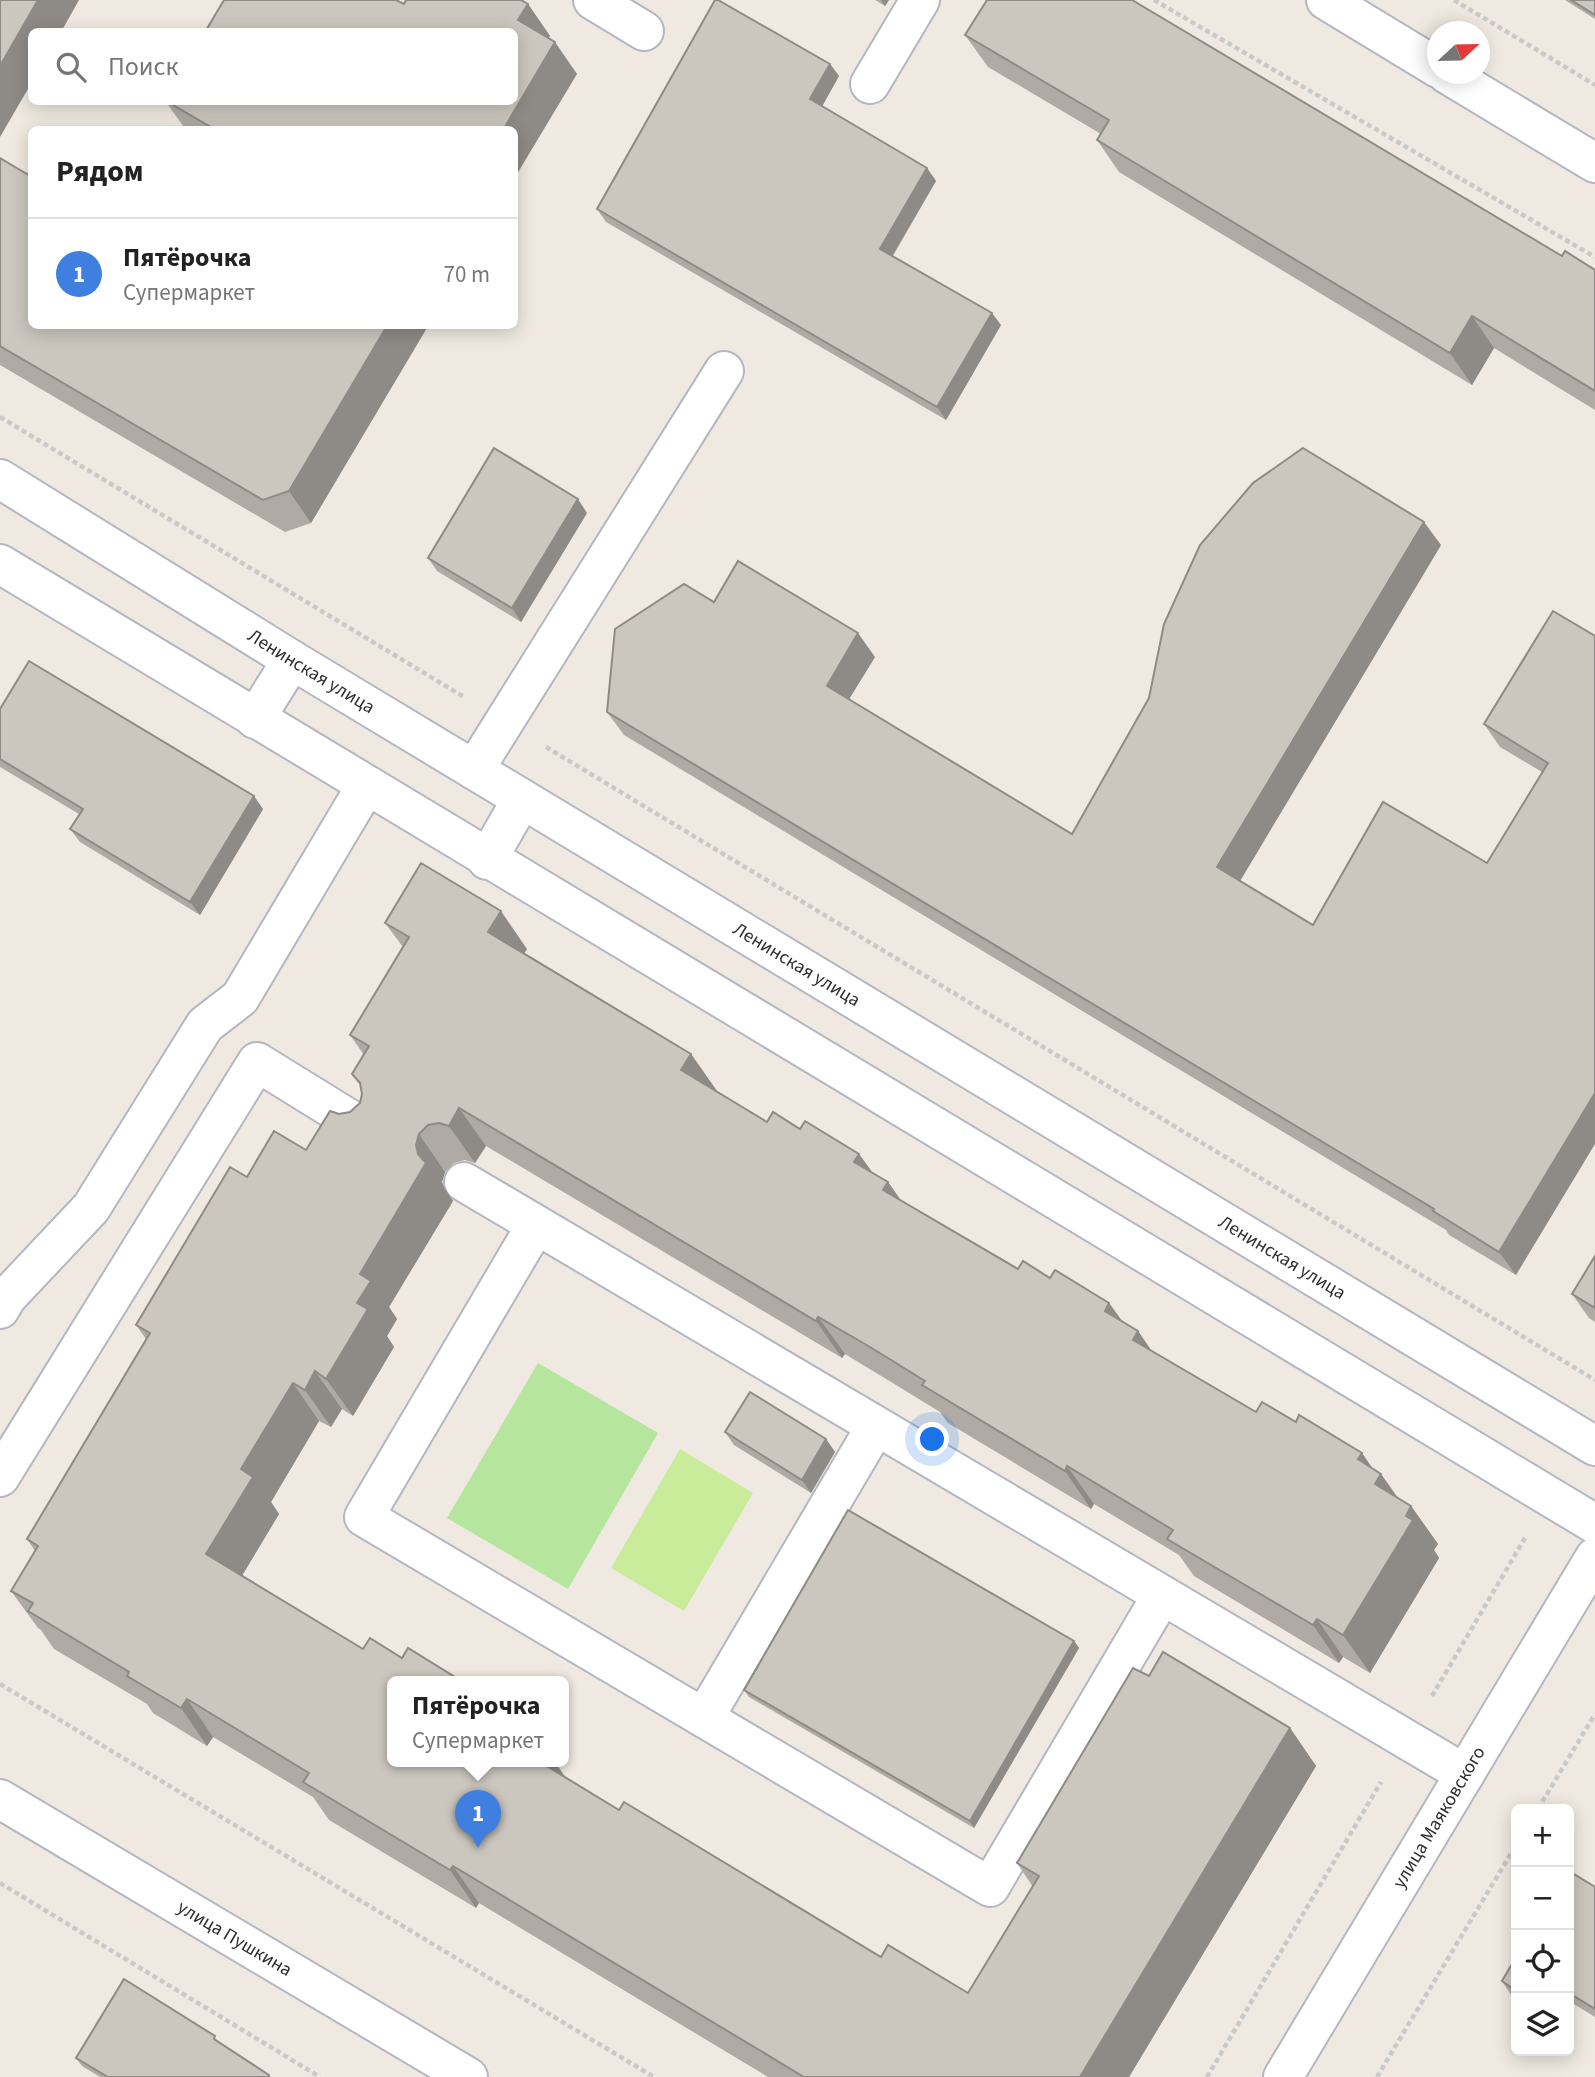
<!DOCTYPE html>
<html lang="ru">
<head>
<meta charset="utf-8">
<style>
	:root { --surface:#fff; --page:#f6f6f6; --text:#222; --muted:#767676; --line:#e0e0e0; --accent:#4264fb }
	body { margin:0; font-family:"Source Sans 3",sans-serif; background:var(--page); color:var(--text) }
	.controls { position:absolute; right:21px; bottom:21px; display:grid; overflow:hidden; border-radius:10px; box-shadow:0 4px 18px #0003 }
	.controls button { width:63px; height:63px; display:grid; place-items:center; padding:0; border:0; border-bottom:2px solid var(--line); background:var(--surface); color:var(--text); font:35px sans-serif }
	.compass { position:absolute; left:1427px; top:21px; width:63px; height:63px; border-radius:50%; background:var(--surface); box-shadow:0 4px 18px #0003; rotate:68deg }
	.you { position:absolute; left:933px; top:1440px; width:24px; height:24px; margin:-18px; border:5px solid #fff; border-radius:50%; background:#1a73e8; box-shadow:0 0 0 10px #1a73e833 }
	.badge { display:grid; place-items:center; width:46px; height:46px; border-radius:50%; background:var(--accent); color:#fff; font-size:23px; font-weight:700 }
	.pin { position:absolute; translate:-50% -58px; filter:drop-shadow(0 2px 4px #0008) }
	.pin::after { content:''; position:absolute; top:37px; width:24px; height:21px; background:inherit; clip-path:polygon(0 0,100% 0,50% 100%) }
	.popup { position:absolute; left:387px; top:1676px; width:182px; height:91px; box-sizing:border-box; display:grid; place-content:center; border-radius:10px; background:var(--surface); filter:drop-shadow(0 2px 5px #0005); font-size:23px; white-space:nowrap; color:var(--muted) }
	.popup b { font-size:26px; color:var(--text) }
	.popup::after { content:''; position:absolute; left:50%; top:100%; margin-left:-14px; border:14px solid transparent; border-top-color:var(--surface) }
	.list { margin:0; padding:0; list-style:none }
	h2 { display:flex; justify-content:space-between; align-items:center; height:91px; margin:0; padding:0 28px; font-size:30px }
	h2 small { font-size:23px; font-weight:400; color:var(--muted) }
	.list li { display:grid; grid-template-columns:46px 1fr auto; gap:21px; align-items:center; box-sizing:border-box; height:112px; padding:0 28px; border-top:2px solid var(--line) }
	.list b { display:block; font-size:26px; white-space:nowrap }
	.list p { margin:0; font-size:23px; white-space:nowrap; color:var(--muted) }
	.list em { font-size:23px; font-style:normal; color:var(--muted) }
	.icon { flex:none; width:38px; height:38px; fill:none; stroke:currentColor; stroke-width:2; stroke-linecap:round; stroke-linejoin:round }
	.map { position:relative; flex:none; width:1595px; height:2077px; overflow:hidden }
	.search { position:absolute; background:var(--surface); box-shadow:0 4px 18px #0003; left:28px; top:28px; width:490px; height:77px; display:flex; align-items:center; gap:18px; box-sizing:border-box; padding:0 24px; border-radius:10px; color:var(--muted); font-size:26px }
	.panel { position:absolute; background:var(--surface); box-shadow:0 4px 18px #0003; left:28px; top:126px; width:490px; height:203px; border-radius:10px }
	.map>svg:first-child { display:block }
	.green { fill:#b6e59e }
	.pitch { fill:#c9ec9a }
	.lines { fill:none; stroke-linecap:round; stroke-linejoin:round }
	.minor-casing { stroke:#b4b7c1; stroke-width:42 }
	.path { stroke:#c9c9c9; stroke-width:4.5; stroke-dasharray:5 3.5; stroke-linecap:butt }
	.minor { stroke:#fff; stroke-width:38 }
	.wall { fill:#afaba4 }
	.shaded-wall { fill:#8e8b86 }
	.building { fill:#cbc7bf; stroke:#8e8b86; stroke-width:2 }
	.labels { text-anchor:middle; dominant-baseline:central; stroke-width:6; stroke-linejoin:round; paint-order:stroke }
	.street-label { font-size:19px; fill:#2e2e2e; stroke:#fff }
</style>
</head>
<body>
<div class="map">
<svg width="1595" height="2077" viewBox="0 0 1595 2077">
	<rect width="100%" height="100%" fill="#efe9e1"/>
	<path class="green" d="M 538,1363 L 658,1433 L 568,1589 L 447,1518 Z"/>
	<path class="pitch" d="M 680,1449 L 753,1493 L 684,1611 L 611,1568 Z"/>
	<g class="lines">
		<g class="minor-casing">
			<g id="minor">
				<path d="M 593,0 L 644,31"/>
				<path d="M 1326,0 L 1438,68"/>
				<path d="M 1447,74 L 1595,163"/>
				<path d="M 870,84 L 920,0"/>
				<path id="s1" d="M 0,479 L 292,660 L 1595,1446"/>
				<path d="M 0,564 L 1595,1524"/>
				<path d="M 255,719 L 292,660"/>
				<path d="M 474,770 L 724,371"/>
				<path d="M 487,860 L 522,799"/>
				<path d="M 464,1182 L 1465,1774"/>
				<path d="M 536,1225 L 364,1517 L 704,1718 L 876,1426"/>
				<path d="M 0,1309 L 7,1297 L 91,1208 L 205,1025 L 240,998 L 366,786"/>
				<path d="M 0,1477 L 257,1062 L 367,1130"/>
				<path d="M 704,1718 L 990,1887 L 1162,1595"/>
				<path id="s2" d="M 0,1799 L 468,2077"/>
				<path id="s3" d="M 1283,2077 L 1595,1557"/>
			</g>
		</g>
		<g class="path">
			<path d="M 1154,0 L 1595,257"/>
			<path d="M 1454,0 L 1595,85"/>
			<path d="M 0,417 L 464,697"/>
			<path d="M 546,747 L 1595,1380"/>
			<path d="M 0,1684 L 654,2077"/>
			<path d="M 1432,1696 L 1525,1538"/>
			<path d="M 1538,1809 L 1595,1714"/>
			<path d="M 0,1883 L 320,2077"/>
			<path d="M 1207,2077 L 1381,1782"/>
			<path d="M 1377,2077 L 1516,1845"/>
		</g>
		<use href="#minor" class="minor"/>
	</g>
	<g class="wall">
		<path d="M 875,0 L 889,0 L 885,6 Z"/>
		<path d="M 1565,0 L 1595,0 L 1595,19 Z"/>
		<path d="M 404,4 L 528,4 L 550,36 L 549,38 L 577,74 L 514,130 L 186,130 L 166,102 L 514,102 Z"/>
		<path d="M 965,35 L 1562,256 L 1595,270 L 1595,410 L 1494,348 L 1472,385 L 1119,172 L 1097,140 L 1101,134 L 988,67 Z"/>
		<path d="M 830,64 L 839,76 L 822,106 L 927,168 L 936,181 L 893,256 L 1001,325 L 946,420 L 606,222 L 597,209 Z"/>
		<path d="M 0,158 L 32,326 L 428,326 L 311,523 L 285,532 L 0,365 Z"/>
		<path d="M 587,513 L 521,622 L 437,571 L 428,558 Z"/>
		<path d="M 1441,545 L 1240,881 L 1313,925 L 1487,863 L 1542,772 L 1500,747 L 1484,724 L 1595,636 L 1516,1275 L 1449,1235 L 1446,1230 L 624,735 L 607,712 L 714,602 L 875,657 L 849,699 L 1072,834 Z"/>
		<path d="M 0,709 L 263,809 L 200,915 L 80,842 L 70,829 L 79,814 L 0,767 Z"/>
		<path d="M 385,923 L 527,949 L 524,954 L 691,1054 L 717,1091 L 767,1122 L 800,1129 L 859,1154 L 873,1173 L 888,1182 L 901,1200 L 1018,1269 L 1050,1278 L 1109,1303 L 1123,1322 L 1138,1331 L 1151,1350 L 1256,1412 L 1296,1422 L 1362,1453 L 1372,1468 L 1381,1474 L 1398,1498 L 1411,1506 L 1438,1544 L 1434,1550 L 1439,1558 L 1370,1673 L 1343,1657 L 1339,1663 L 1194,1576 L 1179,1555 L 1094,1504 L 1091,1509 L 948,1423 L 940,1412 L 896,1385 L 845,1354 L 842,1358 L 486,1146 L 475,1163 L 465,1160 L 454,1163 L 445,1172 L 442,1182 L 444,1188 L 453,1201 L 389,1307 L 397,1319 L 387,1336 L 394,1347 L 353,1416 L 342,1409 L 331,1427 L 319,1421 L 271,1502 L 279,1514 L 242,1576 L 619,1810 L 881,1957 L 968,1993 L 1033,1887 L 1017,1863 L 1149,1676 L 1290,1728 L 1316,1766 L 1129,2077 L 768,2077 L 479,1903 L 476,1908 L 329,1820 L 313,1797 L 213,1737 L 207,1746 L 153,1713 L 147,1704 L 54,1649 L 41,1630 L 38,1628 L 11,1591 L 35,1551 L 27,1539 L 146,1339 L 136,1325 L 247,1177 L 306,1150 L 339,1114 L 350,1112 L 360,1103 L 362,1094 L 361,1086 L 352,1074 L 364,1055 L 350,1035 L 403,947 Z"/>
		<path d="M 1595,1256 L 1595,1322 L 1589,1318 L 1572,1294 Z"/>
		<path d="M 725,1432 L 826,1439 L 835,1452 L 811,1493 L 734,1445 Z"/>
		<path d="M 1074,1641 L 1079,1648 L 974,1828 L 749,1697 L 744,1690 Z"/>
		<path d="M 1569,1871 L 1595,1887 L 1595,2017 L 1569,2001 Z"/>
		<path d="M 1516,1957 L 1516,1998 L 1511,1995 L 1502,1981 Z"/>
		<path d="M 220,2043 L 271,2077 L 100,2077 L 82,2066 L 76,2058 Z"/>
	</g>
	<g class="shaded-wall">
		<path d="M 38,0 L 79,0 L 61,32 L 32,32 L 32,82 L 0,137 L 0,66 Z"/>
		<path d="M 881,0 L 889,0 L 885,6 Z"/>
		<path d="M 528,4 L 550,36 L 540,52 L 518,20 Z"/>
		<path d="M 555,42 L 577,74 L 514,179 L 514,130 L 503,130 Z"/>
		<path d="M 830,64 L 839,76 L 819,112 L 810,99 Z"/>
		<path d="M 927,168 L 936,181 L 889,261 L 880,249 Z"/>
		<path d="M 992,313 L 1001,325 L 946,420 L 937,407 Z"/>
		<path d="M 1472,316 L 1494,348 L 1472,385 L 1450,353 Z"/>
		<path d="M 387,326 L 428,326 L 311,523 L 289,491 Z"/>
		<path d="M 578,499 L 587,513 L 521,622 L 512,608 Z"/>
		<path d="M 1424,522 L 1441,545 L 1234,891 L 1217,867 Z"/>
		<path d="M 858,633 L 875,657 L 843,709 L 827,686 Z"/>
		<path d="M 254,796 L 263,809 L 200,915 L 190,902 Z"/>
		<path d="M 501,911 L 527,949 L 514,970 L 488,932 Z"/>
		<path d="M 691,1054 L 717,1091 L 681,1070 Z"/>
		<path d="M 1595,1093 L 1595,1144 L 1516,1275 L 1499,1252 Z"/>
		<path d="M 459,1108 L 486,1146 L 475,1163 L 449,1126 Z"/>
		<path d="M 419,1134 L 445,1172 L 442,1182 L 444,1187 L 453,1201 L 389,1307 L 397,1319 L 387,1336 L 394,1347 L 353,1416 L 326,1379 L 357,1303 L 360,1274 L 416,1145 Z"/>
		<path d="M 859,1154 L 884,1189 L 888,1182 L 914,1220 L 854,1162 Z"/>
		<path d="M 1109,1303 L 1134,1338 L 1138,1331 L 1164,1369 L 1105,1311 Z"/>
		<path d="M 818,1317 L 845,1354 L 842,1358 L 816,1321 Z"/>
		<path d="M 315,1371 L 342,1409 L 331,1427 L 305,1390 Z"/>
		<path d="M 293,1383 L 319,1421 L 271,1502 L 279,1514 L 232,1592 L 206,1554 L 241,1469 Z"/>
		<path d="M 826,1439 L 835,1452 L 811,1493 L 802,1480 Z"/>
		<path d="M 1362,1453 L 1379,1478 L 1381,1474 L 1407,1511 L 1402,1522 L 1358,1459 Z"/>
		<path d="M 1067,1466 L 1094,1504 L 1091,1509 L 1065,1471 Z"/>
		<path d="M 1411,1506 L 1438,1544 L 1434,1550 L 1439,1558 L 1370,1673 L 1343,1635 Z"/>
		<path d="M 1317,1619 L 1343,1657 L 1339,1663 L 1313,1625 Z"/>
		<path d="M 1074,1641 L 1079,1648 L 974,1828 L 970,1821 Z"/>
		<path d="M 187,1699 L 213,1737 L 207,1746 L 181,1708 Z"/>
		<path d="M 1290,1728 L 1316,1766 L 1129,2077 L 1080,2077 Z"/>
		<path d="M 535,1762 L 555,1762 L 568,1781 Z"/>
		<path d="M 453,1866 L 479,1903 L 476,1908 L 450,1870 Z"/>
	</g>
	<g class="building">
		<path d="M 0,0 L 38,0 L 0,66 Z"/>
		<path d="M 224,0 L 396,0 L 404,4 L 406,0 L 521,0 L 528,4 L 518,20 L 555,42 L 503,130 L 216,130 L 168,102 L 514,102 L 514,32 L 205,32 Z"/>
		<path d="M 715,0 L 718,0 L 830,64 L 810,99 L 927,168 L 880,249 L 992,313 L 937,407 L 597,209 Z"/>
		<path d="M 987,0 L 1132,0 L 1562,256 L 1565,251 L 1595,270 L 1595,391 L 1472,316 L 1450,353 L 1097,140 L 1109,120 L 965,35 Z"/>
		<path d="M 1571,0 L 1595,0 L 1595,15 Z"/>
		<path d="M 0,158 L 32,177 L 32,326 L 387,326 L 289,491 L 263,500 L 0,346 Z"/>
		<path d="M 494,448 L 578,499 L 512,608 L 428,558 Z"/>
		<path d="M 1303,448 L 1424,522 L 1217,867 L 1313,925 L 1383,802 L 1487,863 L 1548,763 L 1484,724 L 1553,611 L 1595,636 L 1595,1093 L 1499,1252 L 1433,1211 L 1434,1209 L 607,712 L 615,629 L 684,584 L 714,602 L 738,561 L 858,633 L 827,686 L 1072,834 L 1149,698 L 1164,624 L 1200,545 L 1253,483 Z"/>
		<path d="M 29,661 L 254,796 L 190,902 L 70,829 L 83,809 L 0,759 L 0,709 Z"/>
		<path d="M 421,863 L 501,911 L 488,932 L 691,1054 L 681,1070 L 767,1122 L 773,1112 L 800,1129 L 805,1121 L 859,1154 L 854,1162 L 888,1182 L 883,1190 L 1018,1269 L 1023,1261 L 1050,1278 L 1055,1270 L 1109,1303 L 1105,1311 L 1138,1331 L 1133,1340 L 1256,1412 L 1262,1402 L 1296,1422 L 1299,1415 L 1362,1453 L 1358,1459 L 1381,1474 L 1375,1484 L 1411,1506 L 1406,1516 L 1413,1520 L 1343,1635 L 1317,1619 L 1313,1625 L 1167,1539 L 1173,1530 L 1067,1466 L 1065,1471 L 922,1385 L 925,1381 L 870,1347 L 818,1317 L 816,1321 L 459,1108 L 449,1126 L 439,1123 L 428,1125 L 419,1134 L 416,1145 L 418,1154 L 426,1163 L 360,1274 L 371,1281 L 357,1303 L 368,1309 L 326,1379 L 315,1371 L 305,1390 L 293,1383 L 241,1469 L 253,1477 L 206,1554 L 363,1649 L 370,1638 L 402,1658 L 408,1648 L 463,1682 L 392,1682 L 392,1762 L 540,1762 L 619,1810 L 624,1802 L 881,1957 L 888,1945 L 968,1993 L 1039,1876 L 1017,1863 L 1133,1668 L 1149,1676 L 1163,1652 L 1290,1728 L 1080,2077 L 804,2077 L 453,1866 L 450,1870 L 303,1782 L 309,1773 L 187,1699 L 181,1708 L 127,1676 L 129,1672 L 28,1611 L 33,1603 L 11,1591 L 38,1546 L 27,1539 L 150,1333 L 136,1325 L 230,1167 L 247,1177 L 274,1131 L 306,1150 L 330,1111 L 339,1114 L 350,1112 L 360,1103 L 362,1094 L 360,1083 L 352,1074 L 369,1046 L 350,1035 L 409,937 L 385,923 Z"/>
		<path d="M 1595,1256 L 1595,1308 L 1572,1294 Z"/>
		<path d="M 750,1392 L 826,1439 L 802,1480 L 725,1432 Z"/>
		<path d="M 848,1510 L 1074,1641 L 970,1821 L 744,1690 Z"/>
		<path d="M 1569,1871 L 1595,1887 L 1595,2009 L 1569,1993 Z"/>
		<path d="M 1516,1957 L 1516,1991 L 1502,1981 Z"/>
		<path d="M 124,1979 L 215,2036 L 214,2039 L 269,2075 L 268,2077 L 108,2077 L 76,2058 Z"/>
	</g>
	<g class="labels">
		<g class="street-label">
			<text stroke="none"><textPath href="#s1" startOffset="366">Ленинская улица</textPath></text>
			<text stroke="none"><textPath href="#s1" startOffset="933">Ленинская улица</textPath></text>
			<text stroke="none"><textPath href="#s1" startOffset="1500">Ленинская улица</textPath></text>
			<text stroke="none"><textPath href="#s3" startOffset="303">улица Маяковского</textPath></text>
			<text stroke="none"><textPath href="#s2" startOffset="273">улица Пушкина</textPath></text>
		</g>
	</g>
</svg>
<div class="controls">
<button>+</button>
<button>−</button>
<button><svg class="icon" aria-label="locate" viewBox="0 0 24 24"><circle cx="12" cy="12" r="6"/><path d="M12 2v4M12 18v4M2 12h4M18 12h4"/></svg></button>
<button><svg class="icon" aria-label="layers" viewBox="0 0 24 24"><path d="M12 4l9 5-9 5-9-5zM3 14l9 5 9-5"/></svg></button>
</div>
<svg class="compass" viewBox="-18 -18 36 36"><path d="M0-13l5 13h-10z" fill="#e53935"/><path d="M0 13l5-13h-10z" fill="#767676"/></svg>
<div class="you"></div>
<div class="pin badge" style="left:478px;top:1848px;background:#3f7fe0">1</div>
<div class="popup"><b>Пятёрочка</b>Супермаркет</div>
<div class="search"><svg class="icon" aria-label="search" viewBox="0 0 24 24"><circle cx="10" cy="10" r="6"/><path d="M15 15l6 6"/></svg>Поиск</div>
<section class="panel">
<h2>Рядом<small></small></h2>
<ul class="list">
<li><span class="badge" style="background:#3f7fe0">1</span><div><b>Пятёрочка</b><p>Супермаркет</p></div><em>70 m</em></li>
</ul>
</section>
</div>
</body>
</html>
